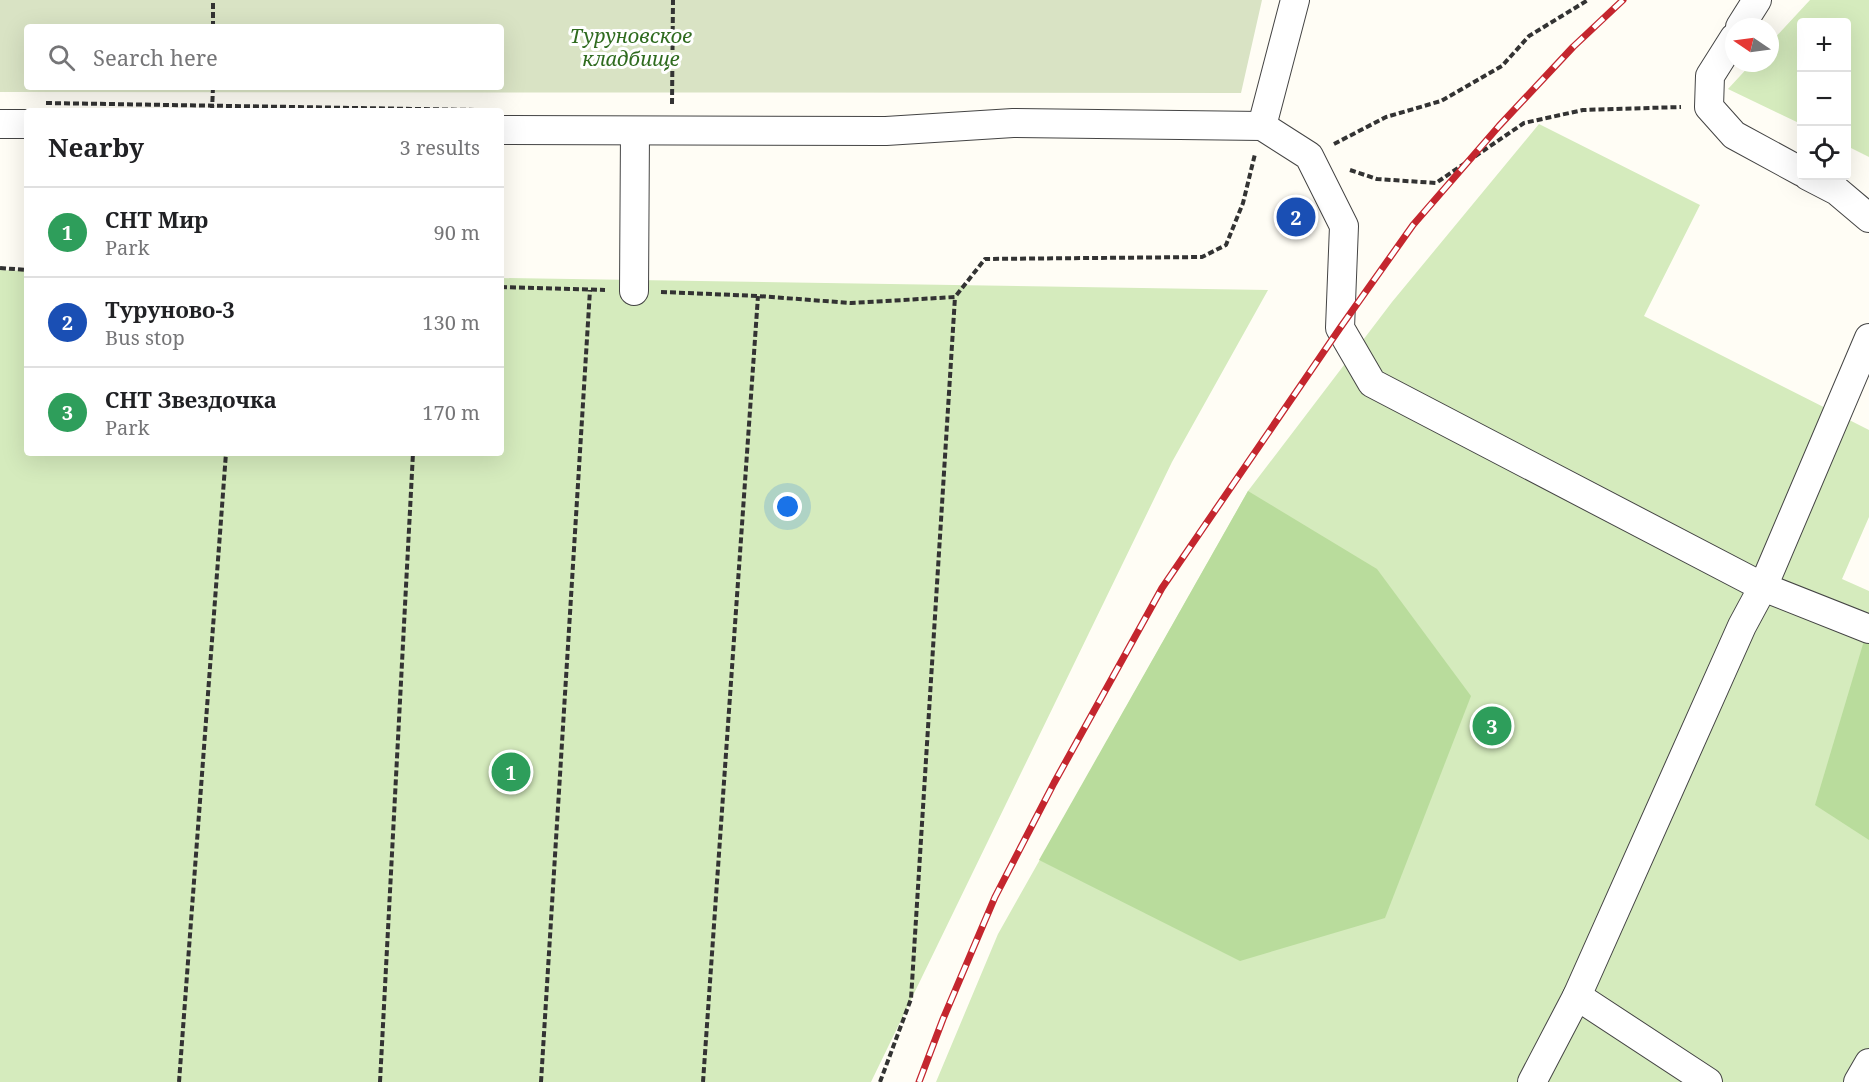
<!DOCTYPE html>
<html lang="en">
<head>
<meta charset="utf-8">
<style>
	:root { --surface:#fff; --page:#f6f6f6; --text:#202124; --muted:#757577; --line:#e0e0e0; --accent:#b45309 }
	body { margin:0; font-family:"Noto Serif",serif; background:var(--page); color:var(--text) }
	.controls { position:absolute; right:18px; top:18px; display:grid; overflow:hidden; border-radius:6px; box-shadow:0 6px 24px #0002 }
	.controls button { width:54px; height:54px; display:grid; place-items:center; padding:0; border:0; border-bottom:2px solid var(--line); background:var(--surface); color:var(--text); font:30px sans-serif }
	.compass { position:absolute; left:1725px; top:18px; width:54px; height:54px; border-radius:50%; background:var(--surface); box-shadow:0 6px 24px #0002; rotate:283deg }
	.you { position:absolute; left:788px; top:507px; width:21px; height:21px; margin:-15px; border:4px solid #fff; border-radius:50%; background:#1a73e8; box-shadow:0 0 0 9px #1a73e833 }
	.badge { display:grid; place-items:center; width:39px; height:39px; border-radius:50%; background:var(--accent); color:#fff; font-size:20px; font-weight:700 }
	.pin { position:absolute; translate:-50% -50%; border:3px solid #fff; box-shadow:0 2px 6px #0006 }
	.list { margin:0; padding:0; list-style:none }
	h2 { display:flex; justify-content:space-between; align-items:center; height:78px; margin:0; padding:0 24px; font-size:26px }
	h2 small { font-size:20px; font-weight:400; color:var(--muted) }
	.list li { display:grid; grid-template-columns:39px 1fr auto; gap:18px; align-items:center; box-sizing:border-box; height:90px; padding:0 24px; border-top:2px solid var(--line) }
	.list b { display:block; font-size:22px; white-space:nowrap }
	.list p { margin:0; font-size:20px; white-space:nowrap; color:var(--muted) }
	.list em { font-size:20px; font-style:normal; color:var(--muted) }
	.icon { flex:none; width:33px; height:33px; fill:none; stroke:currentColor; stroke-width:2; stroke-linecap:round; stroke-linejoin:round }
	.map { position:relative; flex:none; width:1869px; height:1082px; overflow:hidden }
	.search { position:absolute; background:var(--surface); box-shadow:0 6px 24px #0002; left:24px; top:24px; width:480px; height:66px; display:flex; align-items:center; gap:15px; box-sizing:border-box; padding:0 21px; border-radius:6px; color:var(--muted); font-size:22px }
	.panel { position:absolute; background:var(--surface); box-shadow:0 6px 24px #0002; left:24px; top:108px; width:480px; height:348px; border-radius:6px }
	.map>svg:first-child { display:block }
	.green { fill:#d5ebbd }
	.forest { fill:#b9dc9c }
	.cemetery { fill:#d9e3c4; fill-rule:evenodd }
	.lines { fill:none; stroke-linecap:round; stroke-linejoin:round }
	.minor-casing { stroke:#444; stroke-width:30 }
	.path { stroke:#333; stroke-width:4; stroke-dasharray:6 3; stroke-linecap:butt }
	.minor { stroke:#fff; stroke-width:28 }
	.rail-casing { stroke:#c4262e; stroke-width:7 }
	.rail { stroke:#fff; stroke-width:4.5; stroke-dasharray:14; stroke-linecap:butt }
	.labels { text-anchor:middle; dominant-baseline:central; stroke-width:6; stroke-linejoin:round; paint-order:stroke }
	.park-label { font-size:20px; font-style:italic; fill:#2f6b1f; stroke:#fff }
</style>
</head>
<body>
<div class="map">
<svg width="1869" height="1082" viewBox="0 0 1869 1082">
	<rect width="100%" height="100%" fill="#fffdf5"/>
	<g class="green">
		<path d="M 1810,0 L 1869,0 L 1869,157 L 1847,146 L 1846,22 L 1802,22 L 1801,124 L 1728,89 L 1752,63 L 1770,63 L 1770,43 Z"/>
		<path d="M 1539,124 L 1700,205 L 1644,316 L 1869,430 L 1869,517 L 1842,579 L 1869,591 L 1869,1082 L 936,1082 L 998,934 L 1248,491 L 1392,302 Z"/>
		<path d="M 0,270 L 27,271 L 27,453 L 501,453 L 501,278 L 1268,290 L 1172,462 L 871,1082 L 0,1082 Z"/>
	</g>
	<g class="forest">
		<path d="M 1248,491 L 1377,569 L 1471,696 L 1385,918 L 1240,961 L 1039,860 Z"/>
		<path d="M 1869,624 L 1869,840 L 1815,805 Z"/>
	</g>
	<path class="cemetery" d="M 0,0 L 1262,0 L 1241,93 L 0,92 ZM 27,27 L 501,27 L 501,87 L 27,87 Z"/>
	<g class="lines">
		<g class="minor-casing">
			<g id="minor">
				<path d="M 1740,27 L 1757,0"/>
				<path d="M 1734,38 L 1710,76 L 1709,107 L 1734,135 L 1802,172"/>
				<path d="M 0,124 L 27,124"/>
				<path d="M 1262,126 L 1295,0"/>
				<path d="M 501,130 L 886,131 L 1013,123 L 1262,126 L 1309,156 L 1344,226 L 1340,328 L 1372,383 L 1763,587 L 1869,629"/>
				<path d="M 1808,176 L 1837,191 L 1869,218"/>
				<path d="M 634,291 L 635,131"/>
				<path d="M 1577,996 L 1708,1082"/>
				<path d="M 1532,1082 L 1577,996 L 1742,626 L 1763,587 L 1869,338"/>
				<path d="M 1858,1082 L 1869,1063"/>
			</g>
		</g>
		<g class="path">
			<path d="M 213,27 L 213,0"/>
			<path d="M 46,103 L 480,110"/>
			<path d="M 672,104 L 673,0"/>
			<path d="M 212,111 L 213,87"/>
			<path d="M 1334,144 L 1386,117 L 1441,101 L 1502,66 L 1529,36 L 1588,0"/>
			<path d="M 1350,170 L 1377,179 L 1436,183 L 1524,123 L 1583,110 L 1681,107"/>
			<path d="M 0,268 L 27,270"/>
			<path d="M 501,287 L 605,290"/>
			<path d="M 661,292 L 758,296 L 851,303 L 955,297 L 985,259 L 1202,257 L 1226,245 L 1243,203 L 1255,154"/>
			<path d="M 179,1082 L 226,453"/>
			<path d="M 380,1082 L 413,453"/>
			<path d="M 541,1082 L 590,290"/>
			<path d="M 703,1082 L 758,296"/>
			<path d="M 880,1082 L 911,999 L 955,297"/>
		</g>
		<use href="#minor" class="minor"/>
		<g class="rail-casing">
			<path id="rail" d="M 919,1082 L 943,1019 L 995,897 L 1054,783 L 1162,588 L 1340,328 L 1413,225 L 1499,126 L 1573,47 L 1623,0"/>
		</g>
		<use href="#rail" class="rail"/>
	</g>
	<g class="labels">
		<g class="park-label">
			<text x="631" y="35">Туруновское<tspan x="631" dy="23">кладбище</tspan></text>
		</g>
	</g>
</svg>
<div class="controls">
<button>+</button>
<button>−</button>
<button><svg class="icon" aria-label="locate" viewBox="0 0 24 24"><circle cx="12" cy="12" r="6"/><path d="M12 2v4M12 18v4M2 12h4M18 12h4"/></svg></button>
</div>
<svg class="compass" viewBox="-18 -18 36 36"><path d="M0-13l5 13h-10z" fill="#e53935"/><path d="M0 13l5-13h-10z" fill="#757577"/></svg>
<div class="you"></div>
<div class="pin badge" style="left:511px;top:772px;background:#2e9e5b">1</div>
<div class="pin badge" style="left:1296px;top:217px;background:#1a4fb4">2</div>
<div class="pin badge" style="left:1492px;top:726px;background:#2e9e5b">3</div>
<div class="search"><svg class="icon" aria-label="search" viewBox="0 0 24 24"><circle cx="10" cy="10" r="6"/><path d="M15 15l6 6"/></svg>Search here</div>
<section class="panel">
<h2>Nearby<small>3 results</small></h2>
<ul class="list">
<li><span class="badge" style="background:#2e9e5b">1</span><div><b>СНТ Мир</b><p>Park</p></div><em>90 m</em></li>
<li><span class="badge" style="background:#1a4fb4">2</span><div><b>Туруново-3</b><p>Bus stop</p></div><em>130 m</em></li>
<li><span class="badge" style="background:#2e9e5b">3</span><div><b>СНТ Звездочка</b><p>Park</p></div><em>170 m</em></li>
</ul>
</section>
</div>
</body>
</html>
